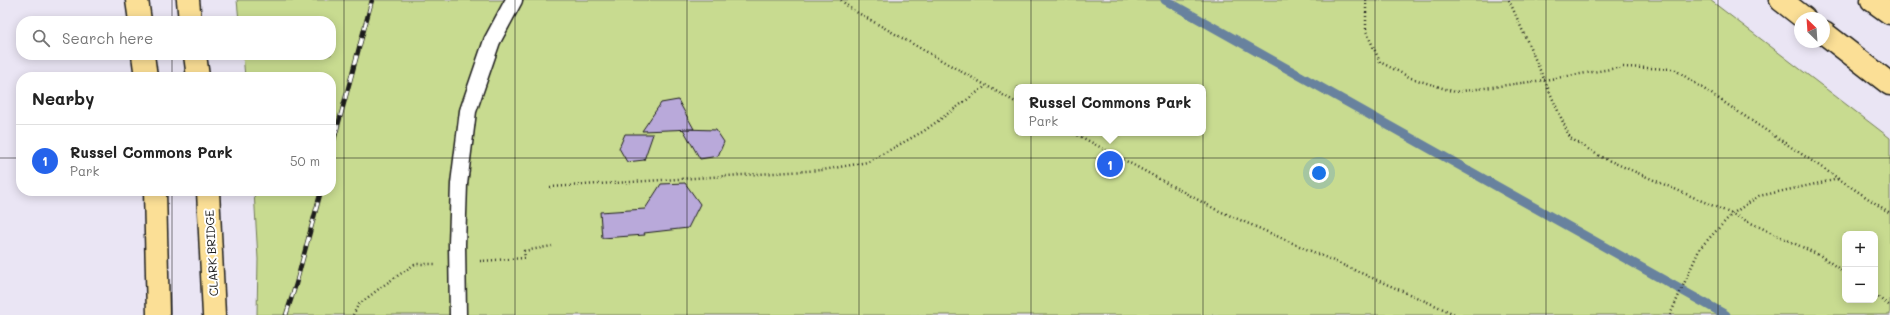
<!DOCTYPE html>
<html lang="en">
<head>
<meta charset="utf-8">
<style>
	:root { --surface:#fff; --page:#f2f2f2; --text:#222; --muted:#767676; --line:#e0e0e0; --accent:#2563eb }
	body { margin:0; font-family:Mali,sans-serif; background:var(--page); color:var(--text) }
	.controls { position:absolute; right:12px; bottom:12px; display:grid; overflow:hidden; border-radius:8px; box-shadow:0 2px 10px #0003 }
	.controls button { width:36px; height:36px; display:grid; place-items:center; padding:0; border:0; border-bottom:1px solid var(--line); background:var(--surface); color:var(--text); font:20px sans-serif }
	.compass { position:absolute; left:1794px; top:12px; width:36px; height:36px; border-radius:50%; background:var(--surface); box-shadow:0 2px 10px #0003; rotate:335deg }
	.you { position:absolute; left:1319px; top:173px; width:14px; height:14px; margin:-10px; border:3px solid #fff; border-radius:50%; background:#1a73e8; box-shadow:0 0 0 6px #1a73e833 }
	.badge { display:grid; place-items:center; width:26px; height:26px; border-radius:50%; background:var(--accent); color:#fff; font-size:13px; font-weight:700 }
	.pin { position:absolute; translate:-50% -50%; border:2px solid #fff; box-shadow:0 1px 4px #0006 }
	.popup { position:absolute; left:1014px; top:84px; width:192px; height:52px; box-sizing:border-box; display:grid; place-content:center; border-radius:8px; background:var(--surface); filter:drop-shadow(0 1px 3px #0005); font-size:13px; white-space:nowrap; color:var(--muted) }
	.popup b { font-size:15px; color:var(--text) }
	.popup::after { content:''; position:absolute; left:50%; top:100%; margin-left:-8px; border:8px solid transparent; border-top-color:var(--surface) }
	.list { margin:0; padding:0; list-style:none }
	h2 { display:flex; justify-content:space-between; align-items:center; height:52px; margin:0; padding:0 16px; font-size:17px }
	h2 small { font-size:13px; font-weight:400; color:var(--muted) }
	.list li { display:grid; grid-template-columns:26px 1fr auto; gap:12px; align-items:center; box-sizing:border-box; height:72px; padding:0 16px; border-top:1px solid var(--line) }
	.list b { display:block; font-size:15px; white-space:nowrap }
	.list p { margin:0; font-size:13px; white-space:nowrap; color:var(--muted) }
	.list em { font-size:13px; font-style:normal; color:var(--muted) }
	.icon { flex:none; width:22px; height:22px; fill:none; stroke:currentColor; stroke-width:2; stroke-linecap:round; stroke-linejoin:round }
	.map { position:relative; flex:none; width:1890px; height:315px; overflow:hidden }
	.search { position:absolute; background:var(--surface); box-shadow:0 2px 10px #0003; left:16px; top:16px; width:320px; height:44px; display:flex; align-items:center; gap:10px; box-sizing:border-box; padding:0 14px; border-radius:16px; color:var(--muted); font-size:15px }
	.panel { position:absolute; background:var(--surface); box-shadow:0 2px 10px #0003; left:16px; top:72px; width:320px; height:124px; border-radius:16px }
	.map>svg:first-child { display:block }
	.park { fill:#c8db90; stroke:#727c56; fill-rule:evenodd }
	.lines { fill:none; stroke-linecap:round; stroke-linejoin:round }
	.stream { stroke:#68829e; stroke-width:9 }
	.building { fill:#b9a9da; stroke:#1c1c1c }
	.service-casing { stroke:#1c1c1c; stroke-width:19 }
	.trunk-casing { stroke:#1c1c1c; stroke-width:25 }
	.path { stroke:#1c1c1c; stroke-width:2.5; stroke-dasharray:1 3; stroke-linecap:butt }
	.service { stroke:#fff; stroke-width:16 }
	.trunk { stroke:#fbdf96; stroke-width:22 }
	.rail-casing { stroke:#1c1c1c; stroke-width:4.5 }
	.rail { stroke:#fff; stroke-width:3; stroke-dasharray:9; stroke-linecap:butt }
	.grid { fill:none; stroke:#1c1c1c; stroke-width:1; stroke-opacity:0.55 }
	.labels { text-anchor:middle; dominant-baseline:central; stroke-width:4; stroke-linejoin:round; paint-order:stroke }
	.street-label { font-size:12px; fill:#1c1c1c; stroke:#fff }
</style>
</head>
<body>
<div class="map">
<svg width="1890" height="315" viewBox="0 0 1890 315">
	<rect width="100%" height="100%" fill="#eae5f4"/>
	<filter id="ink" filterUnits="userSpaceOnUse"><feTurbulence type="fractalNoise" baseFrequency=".025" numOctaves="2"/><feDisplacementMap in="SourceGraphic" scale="8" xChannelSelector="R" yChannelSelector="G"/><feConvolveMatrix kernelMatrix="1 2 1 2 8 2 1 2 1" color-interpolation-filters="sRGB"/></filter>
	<g filter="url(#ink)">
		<path class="park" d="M 237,0 L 1710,0 L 1890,138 L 1890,315 L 257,315 L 258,259 L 254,191 L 331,191 L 331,77 L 245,77 L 243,55 L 331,55 L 331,21 L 239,21 ZM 1017,87 L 1203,87 L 1203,133 L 1017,133 ZM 1845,234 L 1875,234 L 1875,300 L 1845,300 Z"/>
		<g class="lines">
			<path class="stream" d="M 1165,0 L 1726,315"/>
		</g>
		<g class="building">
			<path d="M 678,100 L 694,129 L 642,131 L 661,103 Z"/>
			<path d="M 683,129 L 716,130 L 724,142 L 718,156 L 700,159 Z"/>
			<path d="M 625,134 L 653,134 L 644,160 L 627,162 L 619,148 Z"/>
			<path d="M 685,183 L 700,204 L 688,228 L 644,233 L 645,235 L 602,238 L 600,212 L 645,209 L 661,184 Z"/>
		</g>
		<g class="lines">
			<g class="service-casing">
				<path id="service" d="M 458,315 L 457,244 L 459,184 L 468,111 L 492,41 L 514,0"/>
			</g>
			<g class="trunk-casing">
				<g id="trunk">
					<path d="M 137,0 L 140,21"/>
					<path d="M 188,0 L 190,21"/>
					<path d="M 1781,0 L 1804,18"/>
					<path d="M 1872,0 L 1890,13"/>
					<path d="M 1824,33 L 1890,84"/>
					<path d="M 143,55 L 146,77"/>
					<path d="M 195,55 L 198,77"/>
					<path d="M 155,191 L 158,315"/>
					<path d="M 208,191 L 214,315"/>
				</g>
			</g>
			<g class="path">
				<path d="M 841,0 L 851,9 L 1017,103"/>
				<path d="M 1366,0 L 1366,31 L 1380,62 L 1411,78 L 1455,92 L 1544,80 L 1623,67 L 1674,69 L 1890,213"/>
				<path d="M 1509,0 L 1570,138 L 1601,157 L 1732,214 L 1821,256 L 1845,273"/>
				<path d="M 1074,133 L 1215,209 L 1457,315"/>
				<path d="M 550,187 L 823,170 L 868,162 L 924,131 L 986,86"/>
				<path d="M 480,261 L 525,258 L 524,251 L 552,246"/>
				<path d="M 1875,295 L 1890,306"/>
				<path d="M 353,315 L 358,305 L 384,285 L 415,264 L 436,264"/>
				<path d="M 1670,315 L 1700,248 L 1732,214 L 1759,196 L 1839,179"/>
			</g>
			<use href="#service" class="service"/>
			<use href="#trunk" class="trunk"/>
			<g class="rail-casing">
				<g id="rail">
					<path d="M 331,151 L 372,0"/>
					<path d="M 286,315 L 296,284 L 321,191"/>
				</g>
			</g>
			<use href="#rail" class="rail"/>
		</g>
	</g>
	<path class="grid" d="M 172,0 L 172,21M 344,0 L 344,315M 515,0 L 515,315M 687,0 L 687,315M 859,0 L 859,315M 1031,0 L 1031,315M 1203,0 L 1203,315M 1375,0 L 1375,315M 1546,0 L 1546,315M 1718,0 L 1718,315M 172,55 L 172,77M 0,158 L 21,158M 331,158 L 1890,158M 172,191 L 172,315"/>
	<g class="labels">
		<g class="street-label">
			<text transform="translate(211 253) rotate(-93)">CLARK BRIDGE</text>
		</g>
	</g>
</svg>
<div class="controls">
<button>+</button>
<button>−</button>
</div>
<svg class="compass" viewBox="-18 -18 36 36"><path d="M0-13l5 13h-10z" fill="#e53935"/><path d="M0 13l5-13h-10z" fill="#767676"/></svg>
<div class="you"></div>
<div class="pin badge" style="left:1110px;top:164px">1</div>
<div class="popup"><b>Russel Commons Park</b>Park</div>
<div class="search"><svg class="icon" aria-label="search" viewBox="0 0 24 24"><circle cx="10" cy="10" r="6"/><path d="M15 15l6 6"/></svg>Search here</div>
<section class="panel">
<h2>Nearby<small></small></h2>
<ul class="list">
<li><span class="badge">1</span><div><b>Russel Commons Park</b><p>Park</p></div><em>50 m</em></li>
</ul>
</section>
</div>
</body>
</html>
